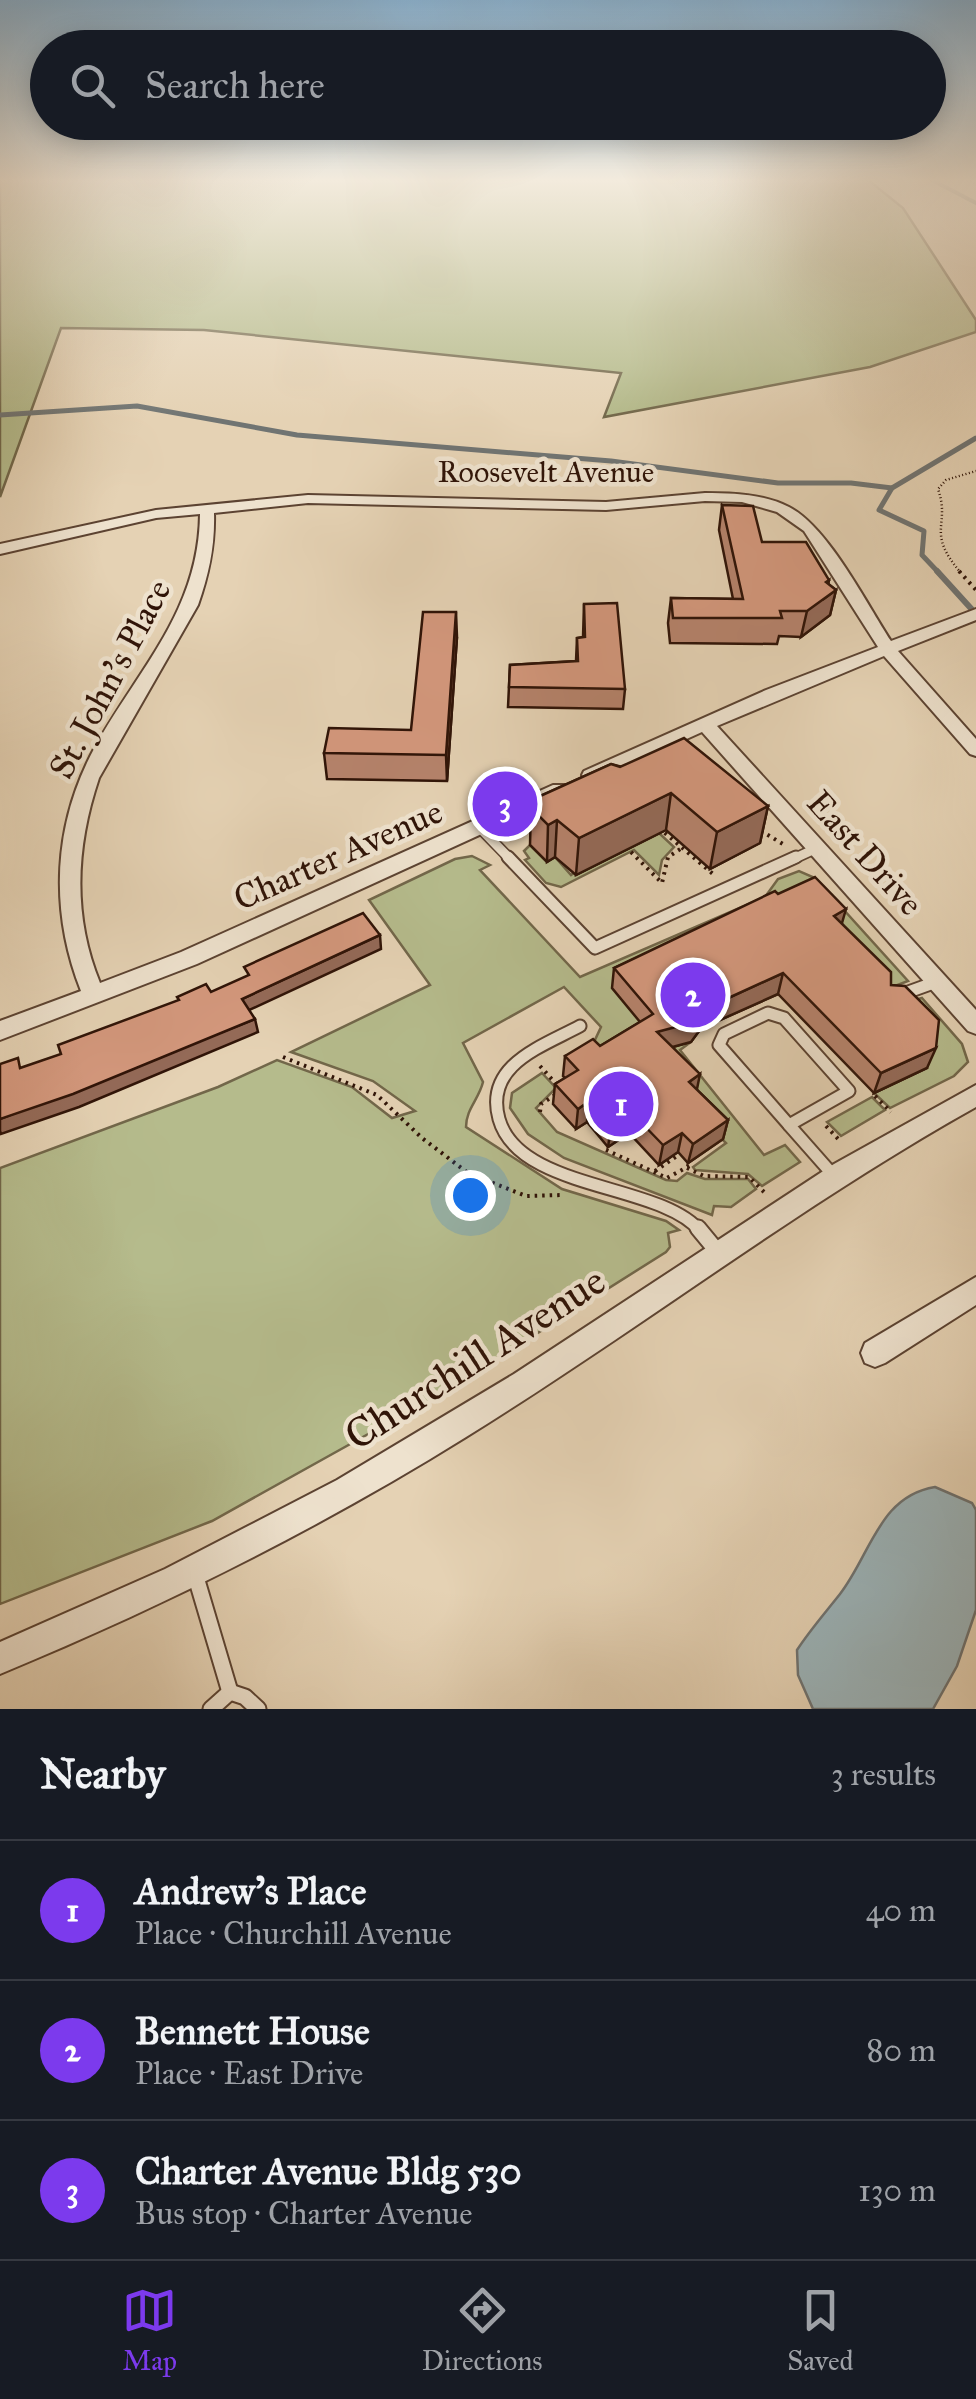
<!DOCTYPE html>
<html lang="en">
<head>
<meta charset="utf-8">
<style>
	:root { --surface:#171b24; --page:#20242c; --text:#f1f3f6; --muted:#9ea1a6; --line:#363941; --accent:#7c3aed }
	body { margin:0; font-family:"IM FELL Great Primer",serif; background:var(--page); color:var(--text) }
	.you { position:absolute; left:470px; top:1195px; width:35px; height:35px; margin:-25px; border:8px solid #fff; border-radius:50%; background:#1a73e8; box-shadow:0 0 0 15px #1a73e833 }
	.badge { display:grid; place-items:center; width:65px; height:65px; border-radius:50%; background:var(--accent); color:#fff; font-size:32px; font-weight:700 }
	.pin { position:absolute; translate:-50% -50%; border:5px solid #fff; box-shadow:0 2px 10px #0006 }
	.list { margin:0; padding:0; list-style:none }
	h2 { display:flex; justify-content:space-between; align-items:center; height:130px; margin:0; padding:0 40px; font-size:42px }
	h2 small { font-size:32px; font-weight:400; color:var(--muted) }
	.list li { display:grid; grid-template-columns:65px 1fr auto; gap:30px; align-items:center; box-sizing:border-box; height:140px; padding:0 40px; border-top:2px solid var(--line) }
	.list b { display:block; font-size:38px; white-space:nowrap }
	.list p { margin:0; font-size:32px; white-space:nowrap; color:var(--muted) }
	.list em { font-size:32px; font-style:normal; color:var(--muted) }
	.icon { flex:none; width:55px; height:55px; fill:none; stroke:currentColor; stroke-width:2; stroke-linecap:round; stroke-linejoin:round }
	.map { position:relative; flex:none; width:976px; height:1709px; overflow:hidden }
	.search { position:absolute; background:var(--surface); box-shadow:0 5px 25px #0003; left:30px; right:30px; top:30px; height:110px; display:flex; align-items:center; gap:25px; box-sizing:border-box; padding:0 35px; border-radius:55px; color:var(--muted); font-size:38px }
	.sheet { height:550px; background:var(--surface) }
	nav { display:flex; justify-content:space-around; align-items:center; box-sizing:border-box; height:140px; border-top:2px solid var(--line); background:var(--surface); font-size:28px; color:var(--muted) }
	nav a { display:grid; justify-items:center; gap:5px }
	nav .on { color:var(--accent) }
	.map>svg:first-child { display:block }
	.green { fill:#b5bb8c; stroke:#72674a; stroke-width:2.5 }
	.water { fill:#9cb4b9; stroke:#707472; stroke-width:2.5 }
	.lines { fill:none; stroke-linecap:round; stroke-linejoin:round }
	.stream-far2 { stroke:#707472; stroke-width:4 }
	.stream-far1 { stroke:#707472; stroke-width:5 }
	.stream { stroke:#707472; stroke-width:6 }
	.service-far2-casing { stroke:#5c4332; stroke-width:12 }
	.service-far1-casing { stroke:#5c4332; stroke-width:15 }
	.service-casing { stroke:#5c4332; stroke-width:19 }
	.minor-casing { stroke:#5c4332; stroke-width:4 }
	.path-far1 { stroke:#2f1307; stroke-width:2.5; stroke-dasharray:1 2.5; stroke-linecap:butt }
	.path { stroke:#2f1307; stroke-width:4; stroke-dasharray:2.5 5; stroke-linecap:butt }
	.service-far2 { stroke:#eee2ce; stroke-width:9 }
	.service-far1 { stroke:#eee2ce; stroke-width:11 }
	.service { stroke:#eee2ce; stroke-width:15 }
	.minor { fill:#eee2ce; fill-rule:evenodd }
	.wall { fill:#b6836c; stroke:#2f1307; stroke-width:2.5 }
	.shaded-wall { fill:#946a58; stroke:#2f1307; stroke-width:2.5 }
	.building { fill:#d4987d; stroke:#2f1307; stroke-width:2.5 }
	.labels { text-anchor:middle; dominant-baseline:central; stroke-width:9; stroke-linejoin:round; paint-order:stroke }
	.far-street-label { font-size:30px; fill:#2f1307; stroke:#eee2ce }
	.street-label { font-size:35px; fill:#2f1307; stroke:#eee2ce }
	.near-street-label { font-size:42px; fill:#2f1307; stroke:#eee2ce }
</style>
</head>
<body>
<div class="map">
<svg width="976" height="1709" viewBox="0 0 976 1709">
	<rect width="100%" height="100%" fill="#e5d2b4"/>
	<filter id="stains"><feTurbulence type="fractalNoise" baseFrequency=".002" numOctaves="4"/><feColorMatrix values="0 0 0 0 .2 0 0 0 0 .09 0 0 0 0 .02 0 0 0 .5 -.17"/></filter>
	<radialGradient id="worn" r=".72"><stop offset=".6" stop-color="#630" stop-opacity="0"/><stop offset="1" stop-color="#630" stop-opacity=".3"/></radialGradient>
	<g class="green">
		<path d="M 0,179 L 867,179 L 903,208 L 976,320 L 976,332 L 870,367 L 604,417 L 621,373 L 204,330 L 61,328 L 0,497 Z"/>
		<path d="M 645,820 L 674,847 L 662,860 L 659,875 L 634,850 L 561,887 L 546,883 L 525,860 L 529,858 L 524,851 L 530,845 L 546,861 L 555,857 L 571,875 Z"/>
		<path d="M 472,856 L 490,865 L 480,870 L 580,977 L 765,897 L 778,879 L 799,871 L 815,878 L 908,981 L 882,991 L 773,914 L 691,1042 L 680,1050 L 764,1155 L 785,1145 L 800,1162 L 762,1186 L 748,1174 L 695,1170 L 693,1167 L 726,1143 L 685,1102 L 599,1052 L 594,1042 L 601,1027 L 564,987 L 463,1043 L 483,1082 C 479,1099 466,1109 466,1127 L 562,1189 L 666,1221 L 679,1230 L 668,1233 L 670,1247 L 666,1252 L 449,1389 L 212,1521 L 0,1604 L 0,1168 L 218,1087 L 277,1060 L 352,1087 L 392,1118 L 415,1111 L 373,1081 L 291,1052 L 430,985 L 369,900 L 455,859 Z"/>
		<path d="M 922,998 L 962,1044 L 968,1062 L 954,1076 L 890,1108 L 874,1093 L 924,1069 L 896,1005 Z"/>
		<path d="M 542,1073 L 556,1088 L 536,1108 L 557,1132 L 666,1180 L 677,1181 L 687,1173 L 705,1179 L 748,1179 L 756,1189 L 731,1207 L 714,1206 L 712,1215 L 564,1158 L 528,1134 L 510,1108 L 512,1093 Z"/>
		<path d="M 872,1097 L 885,1110 L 841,1136 L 827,1122 Z"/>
	</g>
	<path class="water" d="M 935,1487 L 972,1503 L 976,1510 L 976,1610 L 957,1666 L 933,1709 L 813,1709 L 798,1675 L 797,1650 C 810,1630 825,1613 840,1594 C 871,1554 879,1496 935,1487 Z"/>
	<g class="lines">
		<path class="stream-far2" d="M 930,179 L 976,203"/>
		<g class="stream-far1">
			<path d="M 0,415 L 137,406 L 297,435 L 611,461 L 778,483 L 851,483 L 892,488"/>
			<path d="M 939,573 L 922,555 L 924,531 L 879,510 L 892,488 L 976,438"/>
		</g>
		<path class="stream" d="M 937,571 L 976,614"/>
		<g class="service-far2-casing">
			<g id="service-far2">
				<path d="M 479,827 L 511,860"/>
				<path d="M 791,860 L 817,848"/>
			</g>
		</g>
		<g class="service-far1-casing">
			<g id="service-far1">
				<path d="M 508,857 L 595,948 L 796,857"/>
				<path d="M 900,995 L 936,982"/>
				<path d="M 768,1013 L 784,1018 L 849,1091 L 789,1125 L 719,1045 L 724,1034 Z"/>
				<path d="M 580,1026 C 541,1047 484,1065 499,1119 C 519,1191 661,1183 700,1231"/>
				<path d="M 789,1125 L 834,1176"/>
			</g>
		</g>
		<g class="service-casing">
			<g id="service">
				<path d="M 698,1228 L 717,1251"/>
				<path d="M 195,1574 L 230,1692"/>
				<path d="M 230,1692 L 245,1697 L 258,1709"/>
				<path d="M 211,1709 L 230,1692"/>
			</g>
		</g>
		<g class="minor-casing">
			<g id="minor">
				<path d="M 705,493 C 733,493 763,494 789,507 C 828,527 866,603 891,641 L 976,609 L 976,620 L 898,651 L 976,739 L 976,756 L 970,754 L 884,656 L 717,726 L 976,1010 L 976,1034 L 968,1031 L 702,732 L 598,779 L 584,779 L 582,775 L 584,771 L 766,690 L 878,647 L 804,531 L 777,512 L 742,502 L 705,501 L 606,510 L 308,503 L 214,513 C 215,546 209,574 198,605 L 99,778 C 76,846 72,915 100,983 L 181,952 L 553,785 L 567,785 L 569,790 L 567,795 L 197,964 L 0,1040 L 0,1021 L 81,991 C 49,910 53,824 95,747 C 139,668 199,611 200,514 L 156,518 L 0,554 L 0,544 L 156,510 L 308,495 L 606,502 Z"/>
				<path d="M 976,1085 L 976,1107 C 799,1206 639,1330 466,1437 C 318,1529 162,1607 0,1674 L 0,1642 L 165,1569 L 337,1480 L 514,1374 L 834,1164 Z"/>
				<path d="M 976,1277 L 976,1305 L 885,1363 L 875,1367 L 865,1363 L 861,1353 L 865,1343 Z"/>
			</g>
		</g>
		<g class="path-far1">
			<path d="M 964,179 L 976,184"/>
			<path d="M 961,573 C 925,531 951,526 938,489 L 946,480 L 976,471"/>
		</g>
		<g class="path">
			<path d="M 959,571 L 976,590"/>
			<path d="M 659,828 L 713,874"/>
			<path d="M 761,831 L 783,844"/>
			<path d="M 631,852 L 662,883 L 668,857 L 682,848"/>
			<path d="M 283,1057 L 377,1095 L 422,1138 L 468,1173 L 526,1196 L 562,1195"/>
			<path d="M 540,1066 L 557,1085"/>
			<path d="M 875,1096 L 891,1112"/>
			<path d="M 540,1112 L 541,1104 L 555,1095"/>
			<path d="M 826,1126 L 841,1142"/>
			<path d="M 606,1150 L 667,1178 L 691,1165"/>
			<path d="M 687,1168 L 704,1176 L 749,1177 L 764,1192"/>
			<path d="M 655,1171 L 680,1154"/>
		</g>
		<use href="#service-far2" class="service-far2"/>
		<use href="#service-far1" class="service-far1"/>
		<use href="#service" class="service"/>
		<use href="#minor" class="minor"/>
	</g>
	<g class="wall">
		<path d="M 722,505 L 762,542 L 829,580 L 828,584 L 836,590 L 830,615 L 801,637 L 779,636 L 777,644 L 670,643 L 668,623 L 671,598 L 733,599 L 719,530 Z"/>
		<path d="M 584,604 L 625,689 L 623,709 L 508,707 L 510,665 L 576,661 L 577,638 L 583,637 Z"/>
		<path d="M 457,637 L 447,781 L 327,779 L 324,753 L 411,730 Z"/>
		<path d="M 611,764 L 768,806 L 760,843 L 710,869 L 666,830 L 576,875 L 555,857 L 547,862 L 530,845 L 531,808 L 537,806 L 538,797 Z"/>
		<path d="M 778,894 L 842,924 L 891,985 L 927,1068 L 874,1093 L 778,994 L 720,1020 L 713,1012 L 691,1042 L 673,1047 L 697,1090 L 728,1120 L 723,1139 L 688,1163 L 678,1152 L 659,1165 L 629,1133 L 608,1147 L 587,1122 L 576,1129 L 553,1104 L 555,1084 L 565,1078 L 563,1076 L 565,1056 L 600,1046 L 640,1022 L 612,988 L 614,968 Z"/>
	</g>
	<g class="shaded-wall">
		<path d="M 829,580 L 825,598 L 836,590 L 830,615 L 801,637 L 807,611 L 826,582 Z"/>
		<path d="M 456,612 L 457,637 L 447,781 L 446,755 Z"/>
		<path d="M 671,793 L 666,830 L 576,875 L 579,838 Z"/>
		<path d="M 768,806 L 760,843 L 710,869 L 717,832 Z"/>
		<path d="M 557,820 L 555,857 L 547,862 L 548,825 Z"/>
		<path d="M 846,909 L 840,930 L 834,916 Z"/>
		<path d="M 380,935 L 381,949 L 245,1012 L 242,999 Z"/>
		<path d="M 783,973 L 778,994 L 720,1020 L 724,1000 Z"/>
		<path d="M 717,992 L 713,1012 L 691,1042 L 654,1052 L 657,1032 Z"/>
		<path d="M 255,1019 L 258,1032 L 79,1107 L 1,1134 L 0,1131 L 0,1119 Z"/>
		<path d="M 936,1048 L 927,1068 L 874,1093 L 881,1073 Z"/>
		<path d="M 700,1074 L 696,1094 L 689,1082 Z"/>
		<path d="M 588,1102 L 587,1122 L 576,1129 L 578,1109 Z"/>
		<path d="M 632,1113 L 629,1133 L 608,1147 L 611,1127 Z"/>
		<path d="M 728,1120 L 723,1139 L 688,1163 L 693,1144 Z"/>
		<path d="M 682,1133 L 678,1152 L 659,1165 L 663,1145 Z"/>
	</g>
	<g class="building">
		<path d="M 722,505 L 753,506 L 762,542 L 806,542 L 829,580 L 826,582 L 836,590 L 807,611 L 780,611 L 782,618 L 673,618 L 671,598 L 743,599 Z"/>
		<path d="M 617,603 L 625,689 L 509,687 L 510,665 L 578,661 L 577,638 L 585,637 L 584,604 Z"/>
		<path d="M 423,612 L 456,612 L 446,755 L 324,753 L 329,728 L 411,730 Z"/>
		<path d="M 684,738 L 768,806 L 717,832 L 671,793 L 579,838 L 557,820 L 548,825 L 531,808 L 540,804 L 538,797 L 611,764 L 620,767 Z"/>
		<path d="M 815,877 L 846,909 L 834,916 L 891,972 L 891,985 L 905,986 L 939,1020 L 936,1048 L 881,1073 L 783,973 L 724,1000 L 717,992 L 695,1022 L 657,1032 L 700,1074 L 689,1082 L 728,1120 L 693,1144 L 682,1133 L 663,1145 L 632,1113 L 611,1127 L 588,1102 L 578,1109 L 555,1084 L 578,1070 L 565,1056 L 593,1039 L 600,1046 L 653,1014 L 614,968 L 775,891 L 778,894 Z"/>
		<path d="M 363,913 L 380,935 L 242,999 L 255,1019 L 73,1094 L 0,1119 L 0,1064 L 18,1058 L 20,1068 L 61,1054 L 58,1045 L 179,1000 L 177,997 L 206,984 L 211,992 L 249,975 L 244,967 Z"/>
	</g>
	<linearGradient id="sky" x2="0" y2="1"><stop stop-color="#89b4d5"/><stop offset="0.43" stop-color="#f3ebdd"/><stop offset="1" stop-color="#f3ebdd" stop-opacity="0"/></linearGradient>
	<rect width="976" height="419" fill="url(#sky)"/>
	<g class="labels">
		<g class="far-street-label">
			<text x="546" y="472">Roosevelt Avenue</text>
		</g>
		<g class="street-label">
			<text transform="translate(110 679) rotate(-62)">St. John's Place</text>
			<text transform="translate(865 853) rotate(48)">East Drive</text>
			<text transform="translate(338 855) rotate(-24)">Charter Avenue</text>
		</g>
		<g class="near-street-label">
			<text transform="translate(475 1358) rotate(-33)">Churchill Avenue</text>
		</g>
	</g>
	<rect width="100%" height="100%" filter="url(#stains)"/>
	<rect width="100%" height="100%" fill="url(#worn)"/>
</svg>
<div class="you"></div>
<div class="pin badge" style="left:621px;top:1104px">1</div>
<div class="pin badge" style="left:693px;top:995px">2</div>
<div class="pin badge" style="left:505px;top:804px">3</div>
<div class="search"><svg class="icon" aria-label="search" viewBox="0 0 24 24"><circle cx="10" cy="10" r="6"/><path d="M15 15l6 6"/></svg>Search here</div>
</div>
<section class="sheet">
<h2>Nearby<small>3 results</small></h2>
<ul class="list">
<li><span class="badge">1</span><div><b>Andrew's Place</b><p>Place · Churchill Avenue</p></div><em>40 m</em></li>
<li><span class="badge">2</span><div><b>Bennett House</b><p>Place · East Drive</p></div><em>80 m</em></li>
<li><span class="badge">3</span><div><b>Charter Avenue Bldg 530</b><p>Bus stop · Charter Avenue</p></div><em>130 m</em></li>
</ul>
</section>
<nav>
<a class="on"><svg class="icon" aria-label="map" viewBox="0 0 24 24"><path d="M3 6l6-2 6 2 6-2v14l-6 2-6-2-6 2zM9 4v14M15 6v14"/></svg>Map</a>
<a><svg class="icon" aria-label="directions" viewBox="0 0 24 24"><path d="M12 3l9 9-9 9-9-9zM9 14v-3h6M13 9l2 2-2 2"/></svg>Directions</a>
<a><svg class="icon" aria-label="saved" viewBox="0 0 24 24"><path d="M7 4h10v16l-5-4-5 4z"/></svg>Saved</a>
</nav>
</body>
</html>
